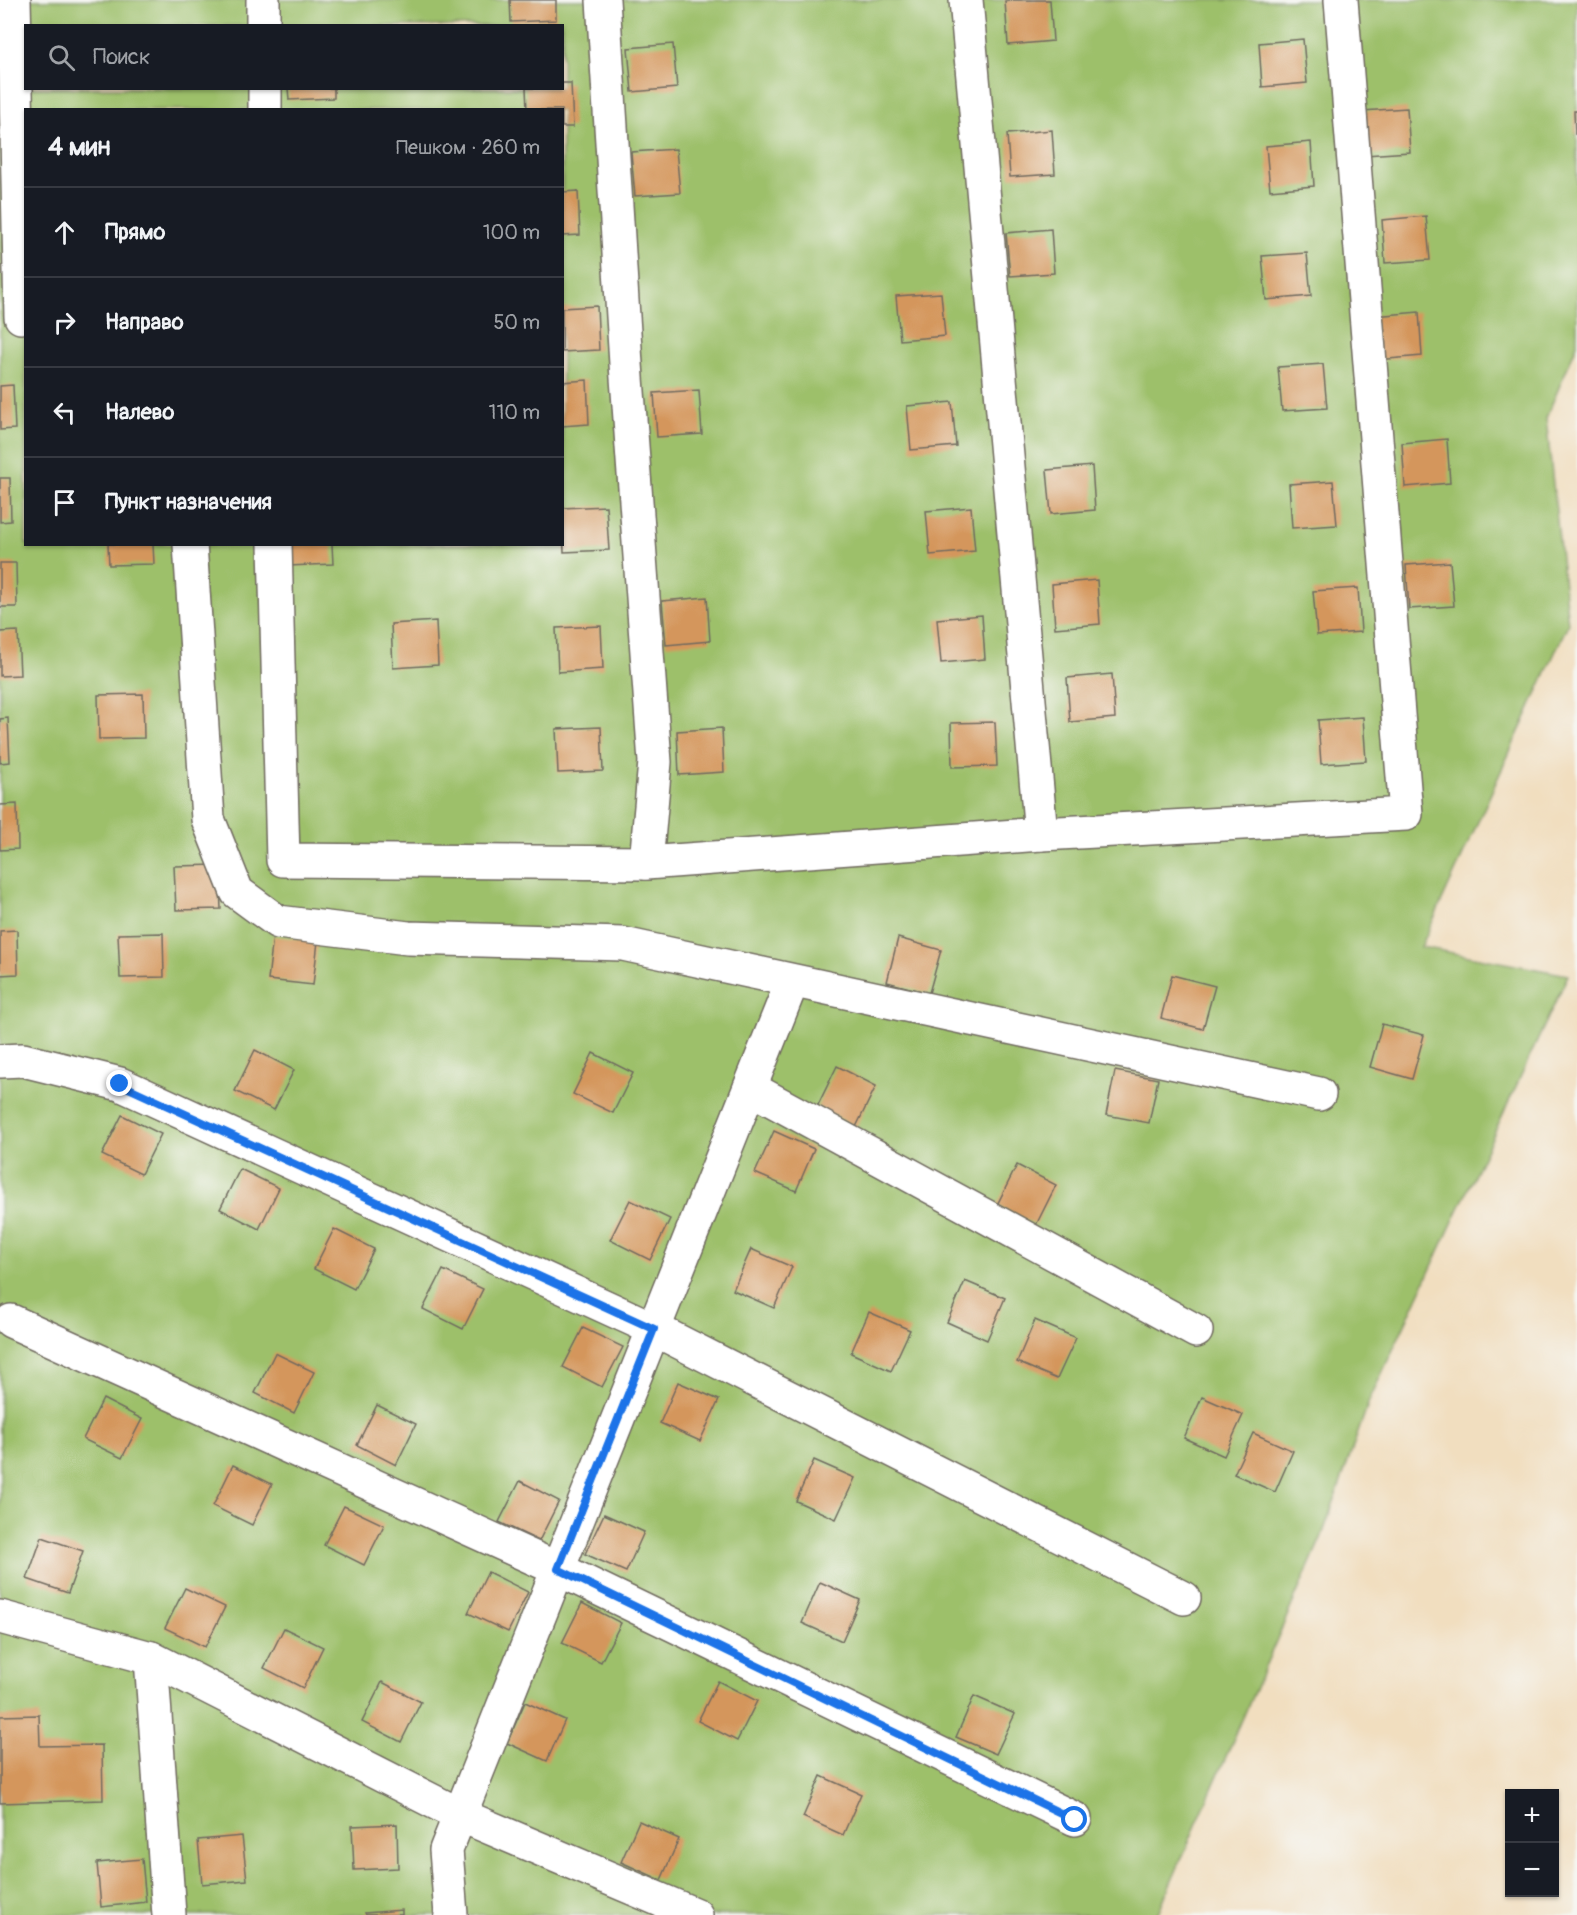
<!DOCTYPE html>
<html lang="ru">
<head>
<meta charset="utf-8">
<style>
	:root { --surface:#171b24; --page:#242831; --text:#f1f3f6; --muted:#9ea1a6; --line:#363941 }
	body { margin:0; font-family:Pangolin,sans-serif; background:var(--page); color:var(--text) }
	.controls { position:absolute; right:18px; bottom:18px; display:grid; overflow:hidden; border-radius:0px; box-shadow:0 2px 4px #0004 }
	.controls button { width:54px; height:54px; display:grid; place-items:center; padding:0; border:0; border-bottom:2px solid var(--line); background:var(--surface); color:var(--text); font:30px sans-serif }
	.stop { position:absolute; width:18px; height:18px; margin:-14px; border:4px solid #1a73e8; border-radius:50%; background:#fff }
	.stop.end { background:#1a73e8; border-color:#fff; box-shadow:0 2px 6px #0008 }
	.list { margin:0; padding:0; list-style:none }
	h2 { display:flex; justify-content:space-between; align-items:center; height:78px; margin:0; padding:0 24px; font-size:26px }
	h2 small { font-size:20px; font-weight:400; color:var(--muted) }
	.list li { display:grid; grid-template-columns:39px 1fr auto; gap:18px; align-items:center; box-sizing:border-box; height:90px; padding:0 24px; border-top:2px solid var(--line) }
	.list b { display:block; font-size:22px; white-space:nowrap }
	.list em { font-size:20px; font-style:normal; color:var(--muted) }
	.icon { flex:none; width:33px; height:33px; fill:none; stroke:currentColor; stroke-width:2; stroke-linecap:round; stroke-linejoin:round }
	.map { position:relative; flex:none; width:1577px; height:1915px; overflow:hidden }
	.search { position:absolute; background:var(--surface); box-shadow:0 2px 4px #0004; left:24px; top:24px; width:540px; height:66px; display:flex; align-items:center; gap:15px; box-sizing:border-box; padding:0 21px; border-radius:0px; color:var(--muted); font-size:22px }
	.panel { position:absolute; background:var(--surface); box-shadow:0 2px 4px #0004; left:24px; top:108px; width:540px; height:438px; border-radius:0px }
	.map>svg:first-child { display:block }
	.green { fill:#9dc06a; stroke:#64764a; stroke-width:1.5; fill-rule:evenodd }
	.building { fill:#d4965b }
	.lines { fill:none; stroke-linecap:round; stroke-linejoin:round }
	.minor-casing { stroke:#706a5f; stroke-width:36 }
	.minor { stroke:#fff; stroke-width:33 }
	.route { stroke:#1a73e8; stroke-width:8 }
</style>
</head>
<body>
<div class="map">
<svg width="1577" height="1915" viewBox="0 0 1577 1915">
	<rect width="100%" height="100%" fill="#f6f6f2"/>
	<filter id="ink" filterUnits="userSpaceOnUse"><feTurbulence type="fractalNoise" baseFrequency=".0167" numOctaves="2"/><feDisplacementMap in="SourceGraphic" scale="12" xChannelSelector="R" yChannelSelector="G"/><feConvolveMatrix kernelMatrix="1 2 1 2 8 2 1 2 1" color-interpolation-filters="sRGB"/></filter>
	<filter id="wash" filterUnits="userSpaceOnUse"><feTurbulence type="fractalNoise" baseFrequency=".008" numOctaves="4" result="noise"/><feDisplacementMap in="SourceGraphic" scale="24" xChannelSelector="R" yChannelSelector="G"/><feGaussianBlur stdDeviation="1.35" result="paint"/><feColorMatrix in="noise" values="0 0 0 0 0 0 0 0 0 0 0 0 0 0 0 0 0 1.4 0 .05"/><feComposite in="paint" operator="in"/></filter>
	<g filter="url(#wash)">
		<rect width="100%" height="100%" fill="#f1debf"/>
		<path class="green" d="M 0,0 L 1577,0 L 1577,345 L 1546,418 L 1568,624 L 1421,947 L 1568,975 L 1369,1401 L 1322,1536 L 1157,1915 L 0,1915 ZM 26,26 L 562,26 L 562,88 L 26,88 ZM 26,110 L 562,110 L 562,544 L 26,544 Z"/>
		<g id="blocks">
			<g class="building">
				<path d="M 510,0 L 556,0 L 556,20 L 511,22 Z"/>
				<path d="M 1014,0 L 1050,0 L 1053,41 L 1008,45 L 1005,1 Z"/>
				<path d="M 1303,39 L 1307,83 L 1262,87 L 1259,43 Z"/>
				<path d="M 673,44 L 677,88 L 632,92 L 628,48 Z"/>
				<path d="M 562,83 L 571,83 L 573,127 L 562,127 L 562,110 L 527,110 L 526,88 L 562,88 Z"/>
				<path d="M 288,88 L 334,88 L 334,98 L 289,100 Z"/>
				<path d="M 1407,108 L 1410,152 L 1365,155 L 1362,111 Z"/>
				<path d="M 1574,111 L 1577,111 L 1577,133 L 1575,134 Z"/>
				<path d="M 1052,130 L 1055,174 L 1010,177 L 1007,134 Z"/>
				<path d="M 1311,142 L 1314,186 L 1270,190 L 1266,146 Z"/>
				<path d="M 676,149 L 680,193 L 635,196 L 631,152 Z"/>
				<path d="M 578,191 L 580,235 L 562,236 L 562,192 Z"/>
				<path d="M 1426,216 L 1430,260 L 1385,263 L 1382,220 Z"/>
				<path d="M 1051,229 L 1054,273 L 1010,276 L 1006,233 Z"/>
				<path d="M 1307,253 L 1311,296 L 1266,300 L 1262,256 Z"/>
				<path d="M 941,293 L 945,336 L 900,340 L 896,296 Z"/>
				<path d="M 597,306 L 599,350 L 562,352 L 562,308 Z"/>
				<path d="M 1419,312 L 1422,356 L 1377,360 L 1374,316 Z"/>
				<path d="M 1323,364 L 1327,408 L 1282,411 L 1278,367 Z"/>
				<path d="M 587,380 L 589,424 L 562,426 L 562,382 Z"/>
				<path d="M 13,385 L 15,429 L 0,430 L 0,386 Z"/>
				<path d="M 699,390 L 702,434 L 657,437 L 654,393 Z"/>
				<path d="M 952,402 L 956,446 L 911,450 L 907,406 Z"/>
				<path d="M 1447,439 L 1450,483 L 1405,487 L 1402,443 Z"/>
				<path d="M 1092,466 L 1095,510 L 1051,514 L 1047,470 Z"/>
				<path d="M 0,478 L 10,478 L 11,521 L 0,522 Z"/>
				<path d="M 1333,481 L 1337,525 L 1292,528 L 1289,484 Z"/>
				<path d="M 606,506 L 609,550 L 564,552 L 562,508 Z"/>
				<path d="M 971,507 L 975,551 L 930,555 L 926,511 Z"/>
				<path d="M 108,544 L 153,544 L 154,564 L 109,565 Z"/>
				<path d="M 287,544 L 332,544 L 333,564 L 288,566 Z"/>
				<path d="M 1450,562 L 1454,606 L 1409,609 L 1406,565 Z"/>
				<path d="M 0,563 L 16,563 L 17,607 L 0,607 Z"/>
				<path d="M 1097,580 L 1100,624 L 1055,628 L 1052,584 Z"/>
				<path d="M 1358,588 L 1361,632 L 1317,635 L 1313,591 Z"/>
				<path d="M 707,597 L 710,641 L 666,645 L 662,601 Z"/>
				<path d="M 982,615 L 985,659 L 941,663 L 937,619 Z"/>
				<path d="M 436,621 L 438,665 L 393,668 L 391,624 Z"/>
				<path d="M 601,626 L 603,669 L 558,672 L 556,628 Z"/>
				<path d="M 18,631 L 20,675 L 0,676 L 0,632 Z"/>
				<path d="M 1112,674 L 1115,718 L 1070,722 L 1067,678 Z"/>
				<path d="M 143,694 L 144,738 L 99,739 L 98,695 Z"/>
				<path d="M 1363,717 L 1366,761 L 1321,764 L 1318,720 Z"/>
				<path d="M 8,718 L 10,762 L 0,763 L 0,719 Z"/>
				<path d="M 995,722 L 997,766 L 952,767 L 951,723 Z"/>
				<path d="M 601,727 L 603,771 L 558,773 L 556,729 Z"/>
				<path d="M 722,728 L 724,772 L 679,775 L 677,731 Z"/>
				<path d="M 17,804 L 18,849 L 0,850 L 0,805 Z"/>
				<path d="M 219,865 L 221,909 L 176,910 L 174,866 Z"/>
				<path d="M 17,930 L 18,974 L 0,975 L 0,931 Z"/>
				<path d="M 163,933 L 164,977 L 120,978 L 118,934 Z"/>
				<path d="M 273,936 L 318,941 L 313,985 L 268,980 Z"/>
				<path d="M 898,938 L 941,950 L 929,993 L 887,982 Z"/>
				<path d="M 1172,975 L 1215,986 L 1203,1029 L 1161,1018 Z"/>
				<path d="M 1382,1024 L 1424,1035 L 1412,1079 L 1370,1067 Z"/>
				<path d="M 255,1050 L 294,1070 L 274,1110 L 235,1091 Z"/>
				<path d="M 593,1053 L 633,1073 L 613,1113 L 573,1094 Z"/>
				<path d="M 837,1066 L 876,1086 L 856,1127 L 817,1107 Z"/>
				<path d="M 1115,1071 L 1158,1079 L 1149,1123 L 1106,1115 Z"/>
				<path d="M 122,1115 L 161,1134 L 141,1174 L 102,1155 Z"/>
				<path d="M 774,1131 L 814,1149 L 796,1191 L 755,1173 Z"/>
				<path d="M 1017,1165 L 1056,1185 L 1036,1225 L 997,1205 Z"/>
				<path d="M 240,1169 L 279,1188 L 259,1229 L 220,1209 Z"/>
				<path d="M 630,1200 L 670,1219 L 650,1260 L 610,1240 Z"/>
				<path d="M 334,1229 L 374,1249 L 354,1289 L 314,1269 Z"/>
				<path d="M 751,1249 L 792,1267 L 774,1308 L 733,1290 Z"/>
				<path d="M 443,1270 L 483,1289 L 463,1329 L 423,1309 Z"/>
				<path d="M 965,1281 L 1005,1298 L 987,1340 L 947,1322 Z"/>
				<path d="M 869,1312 L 910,1330 L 891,1371 L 851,1353 Z"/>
				<path d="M 1035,1320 L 1076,1338 L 1057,1379 L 1017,1362 Z"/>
				<path d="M 583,1328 L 623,1347 L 602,1387 L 563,1367 Z"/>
				<path d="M 275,1353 L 314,1372 L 294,1413 L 255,1393 Z"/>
				<path d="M 678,1382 L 719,1400 L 700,1441 L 660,1423 Z"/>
				<path d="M 1202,1397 L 1243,1415 L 1224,1456 L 1184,1438 Z"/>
				<path d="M 103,1399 L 142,1419 L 122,1458 L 83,1439 Z"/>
				<path d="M 377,1405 L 416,1424 L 396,1465 L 357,1445 Z"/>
				<path d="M 1253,1433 L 1293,1451 L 1275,1492 L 1234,1474 Z"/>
				<path d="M 814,1460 L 855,1478 L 836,1519 L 796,1501 Z"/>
				<path d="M 233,1465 L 272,1484 L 252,1525 L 213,1506 Z"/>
				<path d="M 520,1481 L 559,1501 L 539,1541 L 499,1522 Z"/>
				<path d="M 344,1506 L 384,1525 L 364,1565 L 324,1545 Z"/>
				<path d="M 604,1514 L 644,1532 L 626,1572 L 585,1554 Z"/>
				<path d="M 42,1537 L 83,1551 L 68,1593 L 27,1579 Z"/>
				<path d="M 488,1572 L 528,1592 L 508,1632 L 468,1613 Z"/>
				<path d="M 820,1582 L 860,1600 L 842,1641 L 802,1623 Z"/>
				<path d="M 185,1588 L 225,1607 L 205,1647 L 165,1628 Z"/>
				<path d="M 582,1603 L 621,1623 L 601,1662 L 562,1643 Z"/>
				<path d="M 284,1628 L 323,1647 L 303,1688 L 264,1668 Z"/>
				<path d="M 718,1681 L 757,1701 L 737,1741 L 698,1721 Z"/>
				<path d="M 382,1682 L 421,1702 L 401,1742 L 362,1722 Z"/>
				<path d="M 974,1696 L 1015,1714 L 996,1754 L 956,1737 Z"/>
				<path d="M 525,1702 L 565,1720 L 547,1761 L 507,1743 Z"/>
				<path d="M 39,1715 L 40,1746 L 102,1745 L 103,1800 L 0,1803 L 0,1716 Z"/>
				<path d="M 821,1776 L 861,1794 L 843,1835 L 803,1817 Z"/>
				<path d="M 639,1821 L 679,1839 L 661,1880 L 621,1862 Z"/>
				<path d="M 397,1824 L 398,1868 L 354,1870 L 352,1826 Z"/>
				<path d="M 242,1836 L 247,1880 L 202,1884 L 198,1840 Z"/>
				<path d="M 142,1859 L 146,1902 L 101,1907 L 97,1863 Z"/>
				<path d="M 402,1910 L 402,1915 L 366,1915 L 365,1913 Z"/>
			</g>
		</g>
	</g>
	<g filter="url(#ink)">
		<use href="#blocks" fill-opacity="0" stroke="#706a5f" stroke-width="1.5"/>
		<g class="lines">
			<g class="minor-casing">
				<g id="minor">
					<path d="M 14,0 L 21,317"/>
					<path d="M 263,0 L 263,26"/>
					<path d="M 603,0 L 626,364 L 655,762 L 646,863"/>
					<path d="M 966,0 L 1041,834"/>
					<path d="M 265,88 L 265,110"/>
					<path d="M 190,544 L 208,819 L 237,892 L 278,922 L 408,938 L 623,944 L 1319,1094"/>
					<path d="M 275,544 L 283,860 L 646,863 L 1041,834 L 1406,814 L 1341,0"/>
					<path d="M 0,1061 L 23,1060 L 120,1084 L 654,1329 L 1184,1598"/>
					<path d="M 750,1088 L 1196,1331"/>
					<path d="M 11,1321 L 558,1569 L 1075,1819"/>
					<path d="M 0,1617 L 151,1658 L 460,1815 L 696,1915"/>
					<path d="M 151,1658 L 169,1915"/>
					<path d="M 451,1915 L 446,1850 L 792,982"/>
				</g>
			</g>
			<use href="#minor" class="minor"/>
		</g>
	</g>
	<g class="lines" filter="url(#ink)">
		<path class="route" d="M 120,1084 L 654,1329 L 558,1569 L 1075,1820"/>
	</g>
</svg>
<div class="controls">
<button>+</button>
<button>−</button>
</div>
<div class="stop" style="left:1075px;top:1820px"></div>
<div class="stop end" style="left:120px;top:1084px"></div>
<div class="search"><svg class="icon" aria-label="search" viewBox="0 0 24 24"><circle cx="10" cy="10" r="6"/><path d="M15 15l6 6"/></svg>Поиск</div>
<section class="panel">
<h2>4 мин<small>Пешком · 260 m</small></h2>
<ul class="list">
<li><svg class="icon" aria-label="ahead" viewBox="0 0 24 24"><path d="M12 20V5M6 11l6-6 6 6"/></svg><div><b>Прямо</b></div><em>100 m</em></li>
<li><svg class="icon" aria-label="right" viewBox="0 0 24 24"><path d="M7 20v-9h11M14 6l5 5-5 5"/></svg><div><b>Направо</b></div><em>50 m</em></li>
<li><svg class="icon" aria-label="left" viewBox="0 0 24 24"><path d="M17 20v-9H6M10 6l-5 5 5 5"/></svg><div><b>Налево</b></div><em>110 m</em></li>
<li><svg class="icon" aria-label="arrive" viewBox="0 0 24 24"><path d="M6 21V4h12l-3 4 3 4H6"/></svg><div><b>Пункт назначения</b></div></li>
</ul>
</section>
</div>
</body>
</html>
